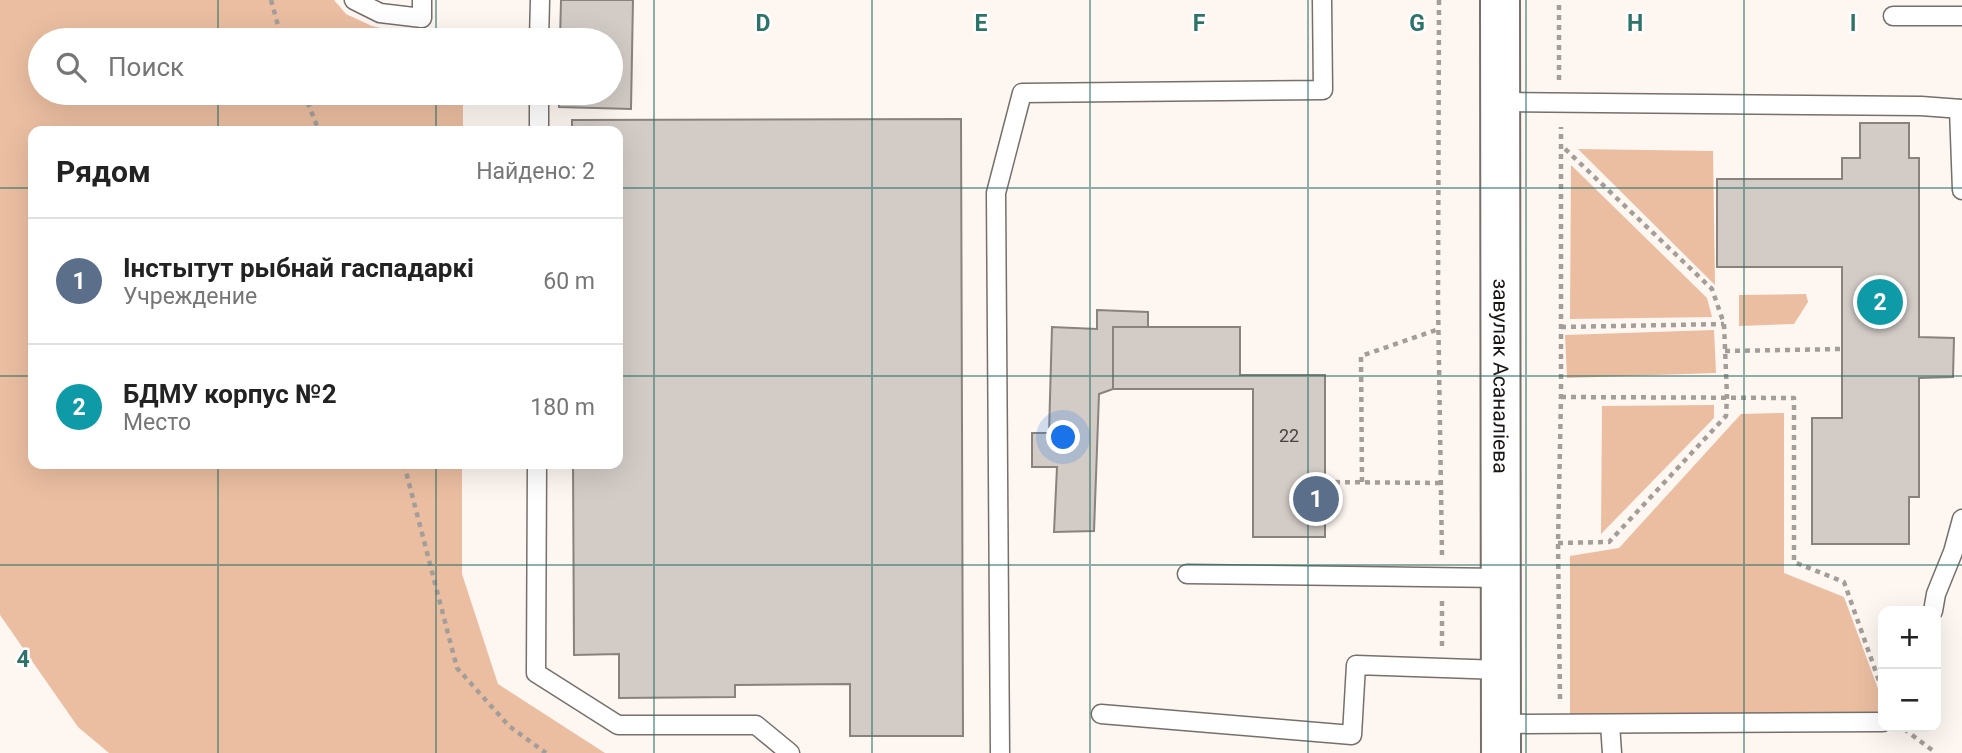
<!DOCTYPE html>
<html lang="ru">
<head>
<meta charset="utf-8">
<style>
	:root { --surface:#fff; --page:#f2f2f2; --text:#222; --muted:#767676; --line:#e0e0e0; --accent:#b45309 }
	body { margin:0; font-family:Roboto,sans-serif; background:var(--page); color:var(--text) }
	.controls { position:absolute; right:21px; bottom:21px; display:grid; overflow:hidden; border-radius:14px; box-shadow:0 7px 28px #0002 }
	.controls button { width:63px; height:63px; display:grid; place-items:center; padding:0; border:0; border-bottom:2px solid var(--line); background:var(--surface); color:var(--text); font:35px sans-serif }
	.you { position:absolute; left:1064px; top:438px; width:24px; height:24px; margin:-18px; border:5px solid #fff; border-radius:50%; background:#1a73e8; box-shadow:0 0 0 10px #1a73e833 }
	.badge { display:grid; place-items:center; width:46px; height:46px; border-radius:50%; background:var(--accent); color:#fff; font-size:23px; font-weight:700 }
	.pin { position:absolute; translate:-50% -50%; border:4px solid #fff; box-shadow:0 2px 7px #0006 }
	.list { margin:0; padding:0; list-style:none }
	h2 { display:flex; justify-content:space-between; align-items:center; height:91px; margin:0; padding:0 28px; font-size:30px }
	h2 small { font-size:23px; font-weight:400; color:var(--muted) }
	.list li { display:grid; grid-template-columns:46px 1fr auto; gap:21px; align-items:center; box-sizing:border-box; height:126px; padding:0 28px; border-top:2px solid var(--line) }
	.list b { display:block; font-size:26px; white-space:nowrap }
	.list p { margin:0; font-size:23px; white-space:nowrap; color:var(--muted) }
	.list em { font-size:23px; font-style:normal; color:var(--muted) }
	.icon { flex:none; width:38px; height:38px; fill:none; stroke:currentColor; stroke-width:2; stroke-linecap:round; stroke-linejoin:round }
	.map { position:relative; flex:none; width:1962px; height:753px; overflow:hidden }
	.search { position:absolute; background:var(--surface); box-shadow:0 7px 28px #0002; left:28px; top:28px; width:595px; height:77px; display:flex; align-items:center; gap:18px; box-sizing:border-box; padding:0 24px; border-radius:38px; color:var(--muted); font-size:26px }
	.panel { position:absolute; background:var(--surface); box-shadow:0 7px 28px #0002; left:28px; top:126px; width:595px; height:343px; border-radius:14px }
	.map>svg:first-child { display:block }
	.green { fill:#ebbea1 }
	.building { fill:#d2cbc6; stroke:#89827d; stroke-width:2 }
	.lines { fill:none; stroke-linecap:round; stroke-linejoin:round }
	.service-casing { stroke:#766f6b; stroke-width:21 }
	.tertiary-casing { stroke:#766f6b; stroke-width:42 }
	.path { stroke:#a49e9a; stroke-width:4.5; stroke-dasharray:5 5; stroke-linecap:butt }
	.service { stroke:#fff; stroke-width:18 }
	.tertiary { stroke:#fff; stroke-width:38 }
	.grid { fill:none; stroke:#2d7369; stroke-width:2; stroke-opacity:0.55 }
	.labels { text-anchor:middle; dominant-baseline:central; stroke-width:5; stroke-linejoin:round; paint-order:stroke }
	.number-label { font-size:18px; fill:#474341 }
	.street-label { font-size:21px; fill:#191615; stroke:#fff }
	.grid-label { font-size:23px; text-anchor:middle; font-weight:bold; fill:#2d7369; stroke:#fff; stroke-width:5; stroke-linejoin:round; paint-order:stroke }
</style>
</head>
<body>
<div class="map">
<svg width="1962" height="753" viewBox="0 0 1962 753">
	<rect width="100%" height="100%" fill="#fef6f1"/>
	<g class="green">
		<path d="M 0,0 L 334,0 L 346,14 L 372,26 L 398,32 L 400,40 L 40,40 L 40,93 L 412,93 L 463,94 L 463,131 L 33,131 L 33,464 L 462,464 L 462,574 L 498,684 L 605,753 L 109,753 L 78,727 L 0,615 Z"/>
		<path d="M 1578,149 L 1713,151 L 1715,285 Z"/>
		<path d="M 1571,165 L 1707,298 L 1712,317 L 1570,319 Z"/>
		<path d="M 1806,294 L 1808,302 L 1794,324 L 1739,326 L 1739,295 Z"/>
		<path d="M 1714,330 L 1716,373 L 1567,378 L 1565,335 Z"/>
		<path d="M 1714,405 L 1714,418 L 1601,534 L 1602,406 Z"/>
		<path d="M 1784,413 L 1784,573 L 1844,597 L 1883,702 L 1883,715 L 1570,718 L 1570,556 L 1619,548 L 1741,414 Z"/>
	</g>
	<g class="building">
		<path d="M 561,0 L 633,0 L 631,109 L 559,107 L 559,93 L 611,93 L 611,40 L 560,40 Z"/>
		<path d="M 961,119 L 963,736 L 850,736 L 850,684 L 735,685 L 735,697 L 619,698 L 619,654 L 574,655 L 573,464 L 618,464 L 618,131 L 572,131 L 572,120 Z"/>
		<path d="M 1860,123 L 1909,123 L 1909,158 L 1919,158 L 1919,337 L 1954,338 L 1953,377 L 1919,378 L 1919,497 L 1909,497 L 1909,544 L 1812,544 L 1812,418 L 1842,418 L 1842,267 L 1717,267 L 1717,179 L 1842,179 L 1842,158 L 1860,158 Z"/>
		<path d="M 1097,310 L 1148,312 L 1148,327 L 1113,327 L 1113,389 L 1099,394 L 1094,531 L 1054,532 L 1057,467 L 1032,467 L 1032,433 L 1049,433 L 1052,327 L 1097,329 Z"/>
		<path d="M 1113,327 L 1240,327 L 1240,375 L 1325,375 L 1325,537 L 1253,537 L 1253,389 L 1113,389 Z"/>
	</g>
	<g class="lines">
		<g class="service-casing">
			<g id="service">
				<path d="M 354,0 L 380,13 L 422,18 L 422,0"/>
				<path d="M 1893,16 L 1962,16"/>
				<path d="M 539,40 L 540,0"/>
				<path d="M 1500,102 L 1921,106 L 1962,109"/>
				<path d="M 1959,109 L 1962,190"/>
				<path d="M 539,131 L 539,93"/>
				<path d="M 537,464 L 536,673 L 618,725 L 756,725 L 790,753"/>
				<path d="M 1187,574 L 1501,578"/>
				<path d="M 1933,611 L 1936,594 L 1953,552 L 1962,519"/>
				<path d="M 1101,714 L 1352,735 L 1356,665 L 1501,670"/>
				<path d="M 1501,724 L 1883,722"/>
				<path d="M 1610,724 L 1612,753"/>
				<path d="M 1000,753 L 996,193 L 1022,93 L 1323,90 L 1322,0"/>
			</g>
		</g>
		<g class="tertiary-casing">
			<g id="tertiary">
				<path id="s1" d="M 1500,0 L 1501,753"/>
			</g>
		</g>
		<g class="path">
			<path d="M 271,0 L 282,40"/>
			<path d="M 1439,0 L 1438,302 L 1442,555"/>
			<path d="M 1559,80 L 1559,0"/>
			<path d="M 304,93 L 319,131"/>
			<path d="M 1561,327 L 1724,324"/>
			<path d="M 1725,351 L 1842,349"/>
			<path d="M 1561,397 L 1794,398 L 1794,562 L 1844,582 L 1883,692"/>
			<path d="M 404,464 L 457,668 L 509,726 L 546,753"/>
			<path d="M 1325,482 L 1442,483"/>
			<path d="M 1362,482 L 1361,356 L 1439,329"/>
			<path d="M 1558,543 L 1609,542 L 1726,416 L 1727,397 L 1724,324 L 1712,289 L 1562,146"/>
			<path d="M 1442,646 L 1442,599"/>
			<path d="M 1560,699 L 1558,543 L 1561,397 L 1561,127"/>
			<path d="M 1904,729 L 1936,753"/>
		</g>
		<use href="#service" class="service"/>
		<use href="#tertiary" class="tertiary"/>
	</g>
	<path class="grid" d="M 218,0 L 218,40M 436,0 L 436,40M 654,0 L 654,753M 872,0 L 872,753M 1090,0 L 1090,753M 1308,0 L 1308,753M 1526,0 L 1526,753M 1744,0 L 1744,753M 218,93 L 218,131M 436,93 L 436,131M 0,188 L 33,188M 618,188 L 1962,188M 0,376 L 33,376M 618,376 L 1962,376M 218,464 L 218,753M 436,464 L 436,753M 0,565 L 1962,565"/>
	<g class="labels">
		<g class="number-label">
			<text x="1289" y="435">22</text>
		</g>
		<g class="street-label">
			<text stroke="none"><textPath href="#s1" startOffset="376">завулак Асаналіева</textPath></text>
		</g>
	</g>
	<g class="grid-label">
		<text x="763" y="31">D</text>
		<text x="981" y="31">E</text>
		<text x="1199" y="31">F</text>
		<text x="1417" y="31">G</text>
		<text x="1635" y="31">H</text>
		<text x="1853" y="31">I</text>
		<text x="23" y="667">4</text>
	</g>
</svg>
<div class="controls">
<button>+</button>
<button>−</button>
</div>
<div class="you"></div>
<div class="pin badge" style="left:1316px;top:499px;background:#5c6f8a">1</div>
<div class="pin badge" style="left:1880px;top:302px;background:#0f9aa8">2</div>
<div class="search"><svg class="icon" aria-label="search" viewBox="0 0 24 24"><circle cx="10" cy="10" r="6"/><path d="M15 15l6 6"/></svg>Поиск</div>
<section class="panel">
<h2>Рядом<small>Найдено: 2</small></h2>
<ul class="list">
<li><span class="badge" style="background:#5c6f8a">1</span><div><b>Інстытут рыбнай гаспадаркі</b><p>Учреждение</p></div><em>60 m</em></li>
<li><span class="badge" style="background:#0f9aa8">2</span><div><b>БДМУ корпус №2</b><p>Место</p></div><em>180 m</em></li>
</ul>
</section>
</div>
</body>
</html>
